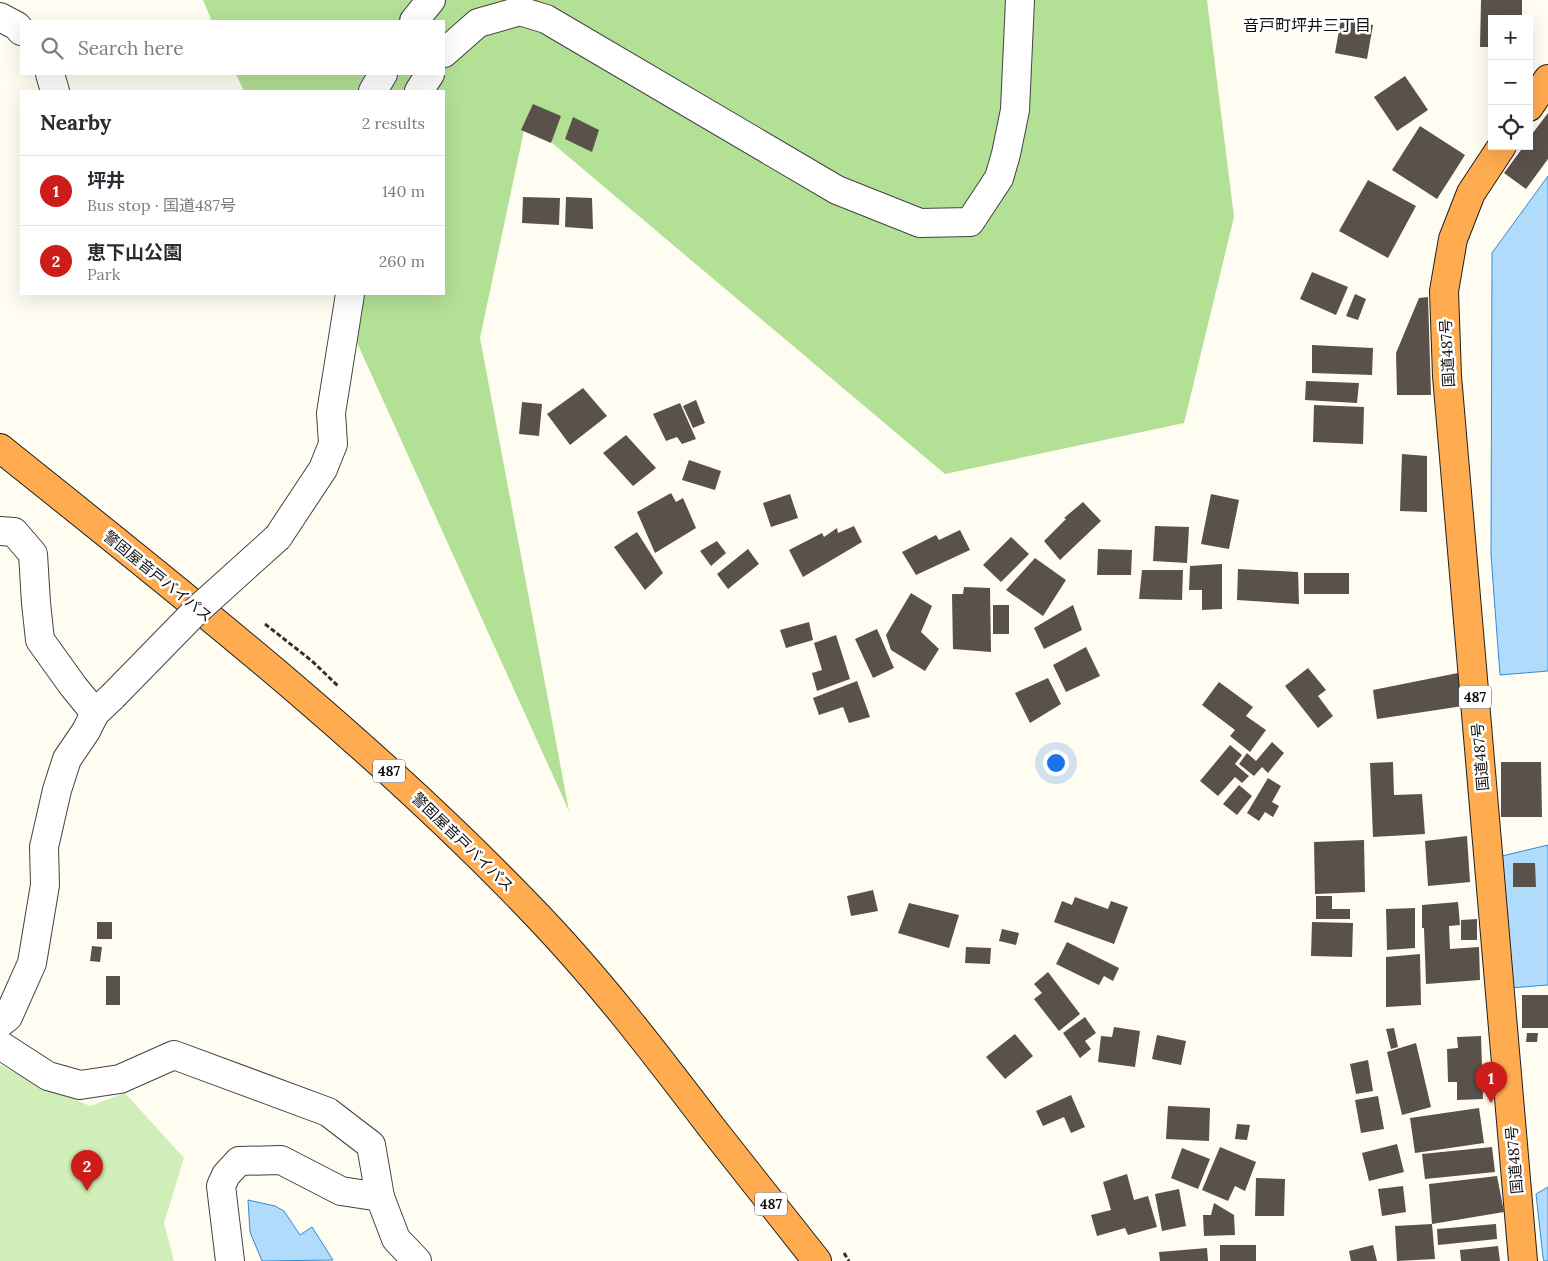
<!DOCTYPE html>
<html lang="en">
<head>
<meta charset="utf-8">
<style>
	:root { --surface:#fff; --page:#f7f7f7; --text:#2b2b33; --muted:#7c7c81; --line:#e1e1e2; --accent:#cc1d1a }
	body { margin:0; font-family:Lora,"Noto Sans JP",serif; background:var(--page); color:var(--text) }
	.controls { position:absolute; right:15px; top:15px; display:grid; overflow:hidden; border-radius:0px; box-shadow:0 5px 20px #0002 }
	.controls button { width:45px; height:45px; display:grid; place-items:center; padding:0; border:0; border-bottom:1px solid var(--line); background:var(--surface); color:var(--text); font:25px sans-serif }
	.you { position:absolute; left:1055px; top:762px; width:18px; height:18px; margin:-12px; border:4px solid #fff; border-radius:50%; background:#1a73e8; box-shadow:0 0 0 8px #1a73e833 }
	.badge { display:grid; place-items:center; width:32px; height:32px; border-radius:50%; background:var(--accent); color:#fff; font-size:16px; font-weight:700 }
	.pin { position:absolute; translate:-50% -41px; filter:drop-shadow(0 1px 2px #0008) }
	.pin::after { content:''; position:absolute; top:26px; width:18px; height:15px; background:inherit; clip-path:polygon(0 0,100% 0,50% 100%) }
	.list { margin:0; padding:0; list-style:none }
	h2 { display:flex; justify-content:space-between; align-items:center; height:65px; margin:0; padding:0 20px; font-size:21px }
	h2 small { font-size:16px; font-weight:400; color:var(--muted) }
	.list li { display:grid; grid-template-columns:32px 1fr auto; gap:15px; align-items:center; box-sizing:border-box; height:70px; padding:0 20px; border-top:1px solid var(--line) }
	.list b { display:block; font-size:19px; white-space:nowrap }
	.list p { margin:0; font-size:16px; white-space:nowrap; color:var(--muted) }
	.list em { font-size:16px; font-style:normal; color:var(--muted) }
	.icon { flex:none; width:28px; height:28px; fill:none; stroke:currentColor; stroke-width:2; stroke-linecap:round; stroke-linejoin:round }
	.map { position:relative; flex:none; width:1548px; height:1261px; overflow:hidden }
	.search { position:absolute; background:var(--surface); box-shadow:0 5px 20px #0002; left:20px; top:20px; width:425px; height:55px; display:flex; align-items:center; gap:12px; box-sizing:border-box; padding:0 18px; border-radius:0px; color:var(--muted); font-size:19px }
	.panel { position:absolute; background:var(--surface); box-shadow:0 5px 20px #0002; left:20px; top:90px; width:425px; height:205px; border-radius:0px }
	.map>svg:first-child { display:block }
	.green { fill:#d0eeb7 }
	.forest { fill:#b2e095 }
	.water { fill:#b1dbfb; stroke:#318cd9 }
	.building { fill:#59514a }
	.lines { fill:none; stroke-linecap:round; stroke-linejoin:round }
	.minor-casing { stroke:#424242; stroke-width:30 }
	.highway-casing { stroke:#202020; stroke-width:30 }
	.path { stroke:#313131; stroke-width:3; stroke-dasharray:5 2.5; stroke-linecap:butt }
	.minor { stroke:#fff; stroke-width:28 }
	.highway { stroke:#ffab4f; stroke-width:28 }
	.minor-bridge-casing { stroke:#424242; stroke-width:30; stroke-linecap:butt }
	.minor-bridge { stroke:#fff; stroke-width:28 }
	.labels { text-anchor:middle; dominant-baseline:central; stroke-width:5; stroke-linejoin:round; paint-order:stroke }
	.shield { fill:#fff; stroke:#575757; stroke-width:1 }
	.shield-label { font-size:14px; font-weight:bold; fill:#0f0f0f }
	.street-label { font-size:15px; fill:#0f0f0f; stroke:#fff }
	.neighbourhood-label { font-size:16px; fill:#0f0f0f; stroke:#fff }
</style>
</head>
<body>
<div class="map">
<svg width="1548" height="1261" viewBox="0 0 1548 1261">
	<rect width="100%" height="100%" fill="#fffdf1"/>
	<path class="green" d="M 0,1065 L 41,1085 L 90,1106 L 125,1093 L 184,1158 L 164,1223 L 174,1261 L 0,1261 Z"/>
	<path class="forest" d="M 203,0 L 1207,0 L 1234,217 L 1184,423 L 945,474 L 526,121 L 480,338 L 569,811 L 335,294 L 444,294 L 444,91 L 244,91 L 236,74 L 444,74 L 444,21 L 212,21 Z"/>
	<g class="water">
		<path d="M 1548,176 L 1548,671 L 1500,675 L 1491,555 L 1492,253 Z"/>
		<path d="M 1548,845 L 1548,985 L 1510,988 L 1502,856 Z"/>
		<path d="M 1548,1187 L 1548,1261 L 1544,1261 L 1543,1257 L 1536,1194 Z"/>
		<path d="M 248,1200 L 275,1206 L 284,1211 L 300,1235 L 312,1227 L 333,1260 L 262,1261 L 250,1232 Z"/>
	</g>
	<g class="building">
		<path d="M 1481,0 L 1522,0 L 1522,19 L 1492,19 L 1492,47 L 1480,47 Z"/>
		<path d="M 1341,19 L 1373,25 L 1367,59 L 1335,53 Z"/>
		<path d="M 1405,76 L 1428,110 L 1397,131 L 1374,97 Z"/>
		<path d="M 533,104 L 561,116 L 551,143 L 521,130 Z"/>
		<path d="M 1548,113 L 1548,159 L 1526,189 L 1504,173 L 1524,146 L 1529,146 L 1529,138 Z"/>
		<path d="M 573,117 L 599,130 L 592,152 L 565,139 Z"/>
		<path d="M 1420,126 L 1465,155 L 1437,199 L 1392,170 Z"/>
		<path d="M 1368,180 L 1416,206 L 1388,258 L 1339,231 Z"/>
		<path d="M 523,197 L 560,198 L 559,225 L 522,223 Z"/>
		<path d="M 566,197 L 592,198 L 593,229 L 565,227 Z"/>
		<path d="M 1312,272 L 1348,287 L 1336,315 L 1300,299 Z"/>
		<path d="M 1355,294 L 1366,299 L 1358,320 L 1346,316 Z"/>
		<path d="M 1428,297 L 1431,395 L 1397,395 L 1396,353 L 1419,298 Z"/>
		<path d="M 1312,345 L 1373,348 L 1372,375 L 1312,373 Z"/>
		<path d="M 1306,381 L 1359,383 L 1357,403 L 1305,400 Z"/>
		<path d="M 583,388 L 607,416 L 570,445 L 547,414 Z"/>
		<path d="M 696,400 L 705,423 L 693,428 L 683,406 Z"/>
		<path d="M 522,402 L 542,404 L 539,436 L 519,434 Z"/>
		<path d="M 680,403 L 696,439 L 682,444 L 677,437 L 666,441 L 653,414 Z"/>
		<path d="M 1314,405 L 1364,407 L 1363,444 L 1313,442 Z"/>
		<path d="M 626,435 L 656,468 L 633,486 L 603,453 Z"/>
		<path d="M 1402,454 L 1427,456 L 1427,512 L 1400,511 Z"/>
		<path d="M 689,460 L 721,471 L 715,490 L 682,480 Z"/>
		<path d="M 671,493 L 676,502 L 683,498 L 696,528 L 655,553 L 637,512 Z"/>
		<path d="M 790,494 L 798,518 L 771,527 L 763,503 Z"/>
		<path d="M 1211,494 L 1239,500 L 1229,549 L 1201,544 Z"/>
		<path d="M 1083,502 L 1101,521 L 1060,560 L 1044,541 L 1066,519 L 1064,518 Z"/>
		<path d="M 854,526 L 862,542 L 803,577 L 789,550 L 822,533 L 824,537 L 837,528 L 838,533 Z"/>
		<path d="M 1155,526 L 1189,527 L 1187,563 L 1153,561 Z"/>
		<path d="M 960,530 L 970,550 L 916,575 L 902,552 L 936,535 L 939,540 Z"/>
		<path d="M 637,532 L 663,573 L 645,590 L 614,547 Z"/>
		<path d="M 1011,537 L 1029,554 L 1001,582 L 983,565 Z"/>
		<path d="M 717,541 L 726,553 L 711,566 L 700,551 Z"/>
		<path d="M 748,549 L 759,564 L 728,589 L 717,574 Z"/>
		<path d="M 1098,549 L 1132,550 L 1131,575 L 1097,575 Z"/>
		<path d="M 1035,558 L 1066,580 L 1043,616 L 1006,590 Z"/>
		<path d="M 1222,564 L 1222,609 L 1202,610 L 1202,590 L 1189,590 L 1190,566 Z"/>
		<path d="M 1238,569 L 1298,572 L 1299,604 L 1237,600 Z"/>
		<path d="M 1142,570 L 1183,570 L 1182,600 L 1139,599 Z"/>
		<rect x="1304" y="573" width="45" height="21"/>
		<path d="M 964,587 L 990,588 L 991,652 L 953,649 L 952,594 L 963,594 Z"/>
		<path d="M 911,593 L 932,606 L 921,632 L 939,649 L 925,671 L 891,650 L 886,635 Z"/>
		<rect x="993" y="605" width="16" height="29"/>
		<path d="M 1073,605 L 1082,630 L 1044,649 L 1034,628 Z"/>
		<path d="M 809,622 L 813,640 L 786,648 L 780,630 Z"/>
		<path d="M 877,629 L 894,668 L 873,678 L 855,639 Z"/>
		<path d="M 836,635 L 850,679 L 817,691 L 812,673 L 822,670 L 814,643 Z"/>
		<path d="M 1086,647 L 1100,676 L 1066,692 L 1053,665 Z"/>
		<path d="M 1308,668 L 1326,690 L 1318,696 L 1333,716 L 1318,728 L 1285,686 Z"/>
		<path d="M 1458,673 L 1463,706 L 1377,719 L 1373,690 Z"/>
		<path d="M 1048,678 L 1061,704 L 1030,723 L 1015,693 Z"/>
		<path d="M 857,681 L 870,717 L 849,723 L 843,707 L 819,715 L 813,698 Z"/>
		<path d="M 1219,682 L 1253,707 L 1246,716 L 1266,730 L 1250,752 L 1230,736 L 1235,730 L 1202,705 Z"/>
		<path d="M 1272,742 L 1284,753 L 1268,773 L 1262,767 L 1254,776 L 1239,764 L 1247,753 L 1256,761 Z"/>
		<path d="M 1230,745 L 1242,755 L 1235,764 L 1249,776 L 1242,783 L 1235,777 L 1218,796 L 1200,781 Z"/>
		<path d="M 1393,762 L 1394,795 L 1422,794 L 1425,834 L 1373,837 L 1370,763 Z"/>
		<path d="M 1501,762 L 1541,762 L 1542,817 L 1501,817 Z"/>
		<path d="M 1268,778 L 1281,786 L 1272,802 L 1279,806 L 1273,817 L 1265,812 L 1259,821 L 1247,813 Z"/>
		<path d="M 1239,785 L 1252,796 L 1237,815 L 1223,804 Z"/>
		<path d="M 1467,836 L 1470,882 L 1428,886 L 1425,841 Z"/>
		<path d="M 1364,840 L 1365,892 L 1315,894 L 1314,842 Z"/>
		<path d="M 1513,863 L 1535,863 L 1536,887 L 1513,887 Z"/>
		<path d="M 873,890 L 878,911 L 851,916 L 847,896 Z"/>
		<path d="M 1316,896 L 1332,896 L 1332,909 L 1350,909 L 1350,919 L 1316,919 Z"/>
		<path d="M 1075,897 L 1108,909 L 1111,901 L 1128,907 L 1114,944 L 1054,922 L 1062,901 L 1072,905 Z"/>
		<path d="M 1458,902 L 1460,925 L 1449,926 L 1450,949 L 1479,947 L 1480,980 L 1426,984 L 1424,928 L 1422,928 L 1422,905 Z"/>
		<path d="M 909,903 L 959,915 L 949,948 L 898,933 Z"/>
		<path d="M 1415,908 L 1415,948 L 1387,950 L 1386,909 Z"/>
		<path d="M 1477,919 L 1477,940 L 1461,940 L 1461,920 Z"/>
		<rect x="97" y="922" width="15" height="17"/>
		<path d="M 1312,922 L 1353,923 L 1352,957 L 1311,956 Z"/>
		<path d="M 1002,929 L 1019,933 L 1016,945 L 999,941 Z"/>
		<path d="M 1067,942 L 1119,968 L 1113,981 L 1104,976 L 1099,985 L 1056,964 Z"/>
		<path d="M 92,946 L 102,947 L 100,962 L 90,961 Z"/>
		<path d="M 966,947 L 991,948 L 990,964 L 965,963 Z"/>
		<path d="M 1420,954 L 1421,1005 L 1386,1007 L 1386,957 Z"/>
		<path d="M 1048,972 L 1080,1014 L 1059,1031 L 1034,999 L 1042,993 L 1034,984 Z"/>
		<rect x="106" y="976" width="14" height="29"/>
		<rect x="1522" y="995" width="26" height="33"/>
		<path d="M 1085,1017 L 1096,1033 L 1085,1041 L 1091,1049 L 1080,1058 L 1063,1033 Z"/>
		<path d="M 1114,1027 L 1140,1031 L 1135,1067 L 1098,1062 L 1101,1036 L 1112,1037 Z"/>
		<path d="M 1394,1028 L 1398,1047 L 1391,1049 L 1386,1029 Z"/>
		<path d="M 1527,1033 L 1538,1033 L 1537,1042 L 1526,1042 Z"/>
		<path d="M 1015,1034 L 1033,1056 L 1005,1079 L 986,1057 Z"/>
		<path d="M 1157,1035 L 1186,1041 L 1181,1065 L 1152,1059 Z"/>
		<path d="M 1481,1036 L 1483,1099 L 1457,1100 L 1457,1082 L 1448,1082 L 1447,1049 L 1458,1048 L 1457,1037 Z"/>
		<path d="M 1416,1043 L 1431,1107 L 1402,1115 L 1387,1052 Z"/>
		<path d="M 1368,1060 L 1373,1091 L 1356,1094 L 1350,1064 Z"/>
		<path d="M 1071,1095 L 1085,1127 L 1071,1133 L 1064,1117 L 1043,1126 L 1036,1111 Z"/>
		<path d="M 1378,1096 L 1384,1129 L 1361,1133 L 1355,1100 Z"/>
		<path d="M 1168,1106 L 1210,1108 L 1209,1141 L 1166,1139 Z"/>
		<path d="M 1479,1108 L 1484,1143 L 1415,1153 L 1410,1118 Z"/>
		<path d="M 1237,1124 L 1250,1125 L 1247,1140 L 1235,1139 Z"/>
		<path d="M 1397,1144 L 1404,1172 L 1369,1181 L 1362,1153 Z"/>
		<path d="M 1220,1147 L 1256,1162 L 1245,1191 L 1235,1186 L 1228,1201 L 1202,1190 Z"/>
		<path d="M 1492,1147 L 1495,1172 L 1425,1179 L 1422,1154 Z"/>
		<path d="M 1182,1148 L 1210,1159 L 1198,1189 L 1171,1178 Z"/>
		<path d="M 1127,1174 L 1134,1200 L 1148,1196 L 1157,1227 L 1128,1235 L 1125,1228 L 1097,1236 L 1091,1215 L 1111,1210 L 1103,1182 Z"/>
		<path d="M 1497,1176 L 1504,1212 L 1432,1224 L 1429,1184 Z"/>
		<path d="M 1256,1178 L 1285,1179 L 1284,1216 L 1255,1216 Z"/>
		<path d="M 1403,1186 L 1406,1212 L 1382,1216 L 1378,1189 Z"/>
		<path d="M 1179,1189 L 1186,1226 L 1162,1231 L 1155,1194 Z"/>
		<path d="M 1214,1203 L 1234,1215 L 1235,1235 L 1204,1236 L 1203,1215 L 1211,1215 Z"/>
		<path d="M 1432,1224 L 1435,1259 L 1397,1261 L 1395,1226 Z"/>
		<path d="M 1496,1224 L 1497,1239 L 1438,1245 L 1437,1229 Z"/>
		<rect x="1220" y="1245" width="36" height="16"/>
		<path d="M 1373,1245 L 1377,1261 L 1351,1261 L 1349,1251 Z"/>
		<path d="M 1498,1246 L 1500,1261 L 1461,1261 L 1460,1250 Z"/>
		<path d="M 1207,1248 L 1208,1261 L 1160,1261 L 1159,1252 Z"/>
	</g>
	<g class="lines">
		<g class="minor-casing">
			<g id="minor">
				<path d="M 0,17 L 17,26 L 21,31"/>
				<path d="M 414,21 L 431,0"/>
				<path d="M 444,53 L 478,23 L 520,11 L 546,19 L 837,190 L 920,223 L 970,222 L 999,178 L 1006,154 L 1015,110 L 1020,0"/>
				<path d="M 50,74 L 55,91"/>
				<path d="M 373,91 L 383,74"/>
				<path d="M 419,91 L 430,74"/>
				<path d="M 0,531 L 14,532 L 33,554 L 36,603 L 40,640 L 73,686 L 95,713"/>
				<path d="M 278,537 L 323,469 L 333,444 L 331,413 L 350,294"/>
				<path d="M 0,1023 L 8,1017 L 32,963 L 45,885 L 44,847 L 57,790 L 67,759 L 86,731 L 95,713 L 113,696"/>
				<path d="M 0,1045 L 48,1076 L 80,1085 L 120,1079 L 174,1055 L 328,1112 L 371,1145 L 380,1197 L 341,1191 L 281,1160 L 239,1161 L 226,1175 L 221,1186 L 230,1261"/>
				<path d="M 380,1197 L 396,1239 L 417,1261"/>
			</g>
		</g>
		<g class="highway-casing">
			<g id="highway">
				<path d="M 1529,107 L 1548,79"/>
				<path d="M 1502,146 L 1471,193 L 1453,239 L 1444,291 L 1447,376 L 1523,1261"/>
				<path d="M 0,448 C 182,594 369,740 531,909 C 597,977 655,1053 712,1128 C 747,1173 782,1217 817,1261"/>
			</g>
		</g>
		<g class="path">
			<path d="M 265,624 L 312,661 L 338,686"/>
			<path d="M 844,1253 L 849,1261"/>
		</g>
		<use href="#minor" class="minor"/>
		<use href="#highway" class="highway"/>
		<g class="minor-bridge-casing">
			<path id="minor-bridge" d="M 113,696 L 196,611 L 278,537"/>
		</g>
		<use href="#minor-bridge" class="minor-bridge"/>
	</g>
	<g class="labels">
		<g class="shield">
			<rect x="1459" y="685.5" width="32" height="23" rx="4"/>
			<rect x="373" y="759.5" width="32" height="23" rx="4"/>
			<rect x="755" y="1192.5" width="32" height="23" rx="4"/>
		</g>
		<g class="shield-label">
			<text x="1475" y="697">487</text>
			<text x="389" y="771">487</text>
			<text x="771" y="1204">487</text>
		</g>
		<g class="street-label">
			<text transform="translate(1447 353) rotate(-93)">国道487号</text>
			<text transform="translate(158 576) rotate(39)">警固屋音戸バイパス</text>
			<text transform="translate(1480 757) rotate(-95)">国道487号</text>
			<text transform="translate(463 842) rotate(44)">警固屋音戸バイパス</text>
			<text transform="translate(1514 1160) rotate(-95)">国道487号</text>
		</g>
		<g class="neighbourhood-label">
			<text x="1307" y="25">音戸町坪井三丁目</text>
		</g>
	</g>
</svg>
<div class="controls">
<button>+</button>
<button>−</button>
<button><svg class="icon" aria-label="locate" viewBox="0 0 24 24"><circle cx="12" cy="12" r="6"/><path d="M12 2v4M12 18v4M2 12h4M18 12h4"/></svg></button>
</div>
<div class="you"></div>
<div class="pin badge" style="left:1491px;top:1103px">1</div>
<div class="pin badge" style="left:87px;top:1191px">2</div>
<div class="search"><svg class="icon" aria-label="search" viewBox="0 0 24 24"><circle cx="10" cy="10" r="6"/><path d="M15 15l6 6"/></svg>Search here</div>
<section class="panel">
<h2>Nearby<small>2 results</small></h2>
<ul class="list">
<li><span class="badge">1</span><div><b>坪井</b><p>Bus stop · 国道487号</p></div><em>140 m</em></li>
<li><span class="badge">2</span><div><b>恵下山公園</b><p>Park</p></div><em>260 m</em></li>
</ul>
</section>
</div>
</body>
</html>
